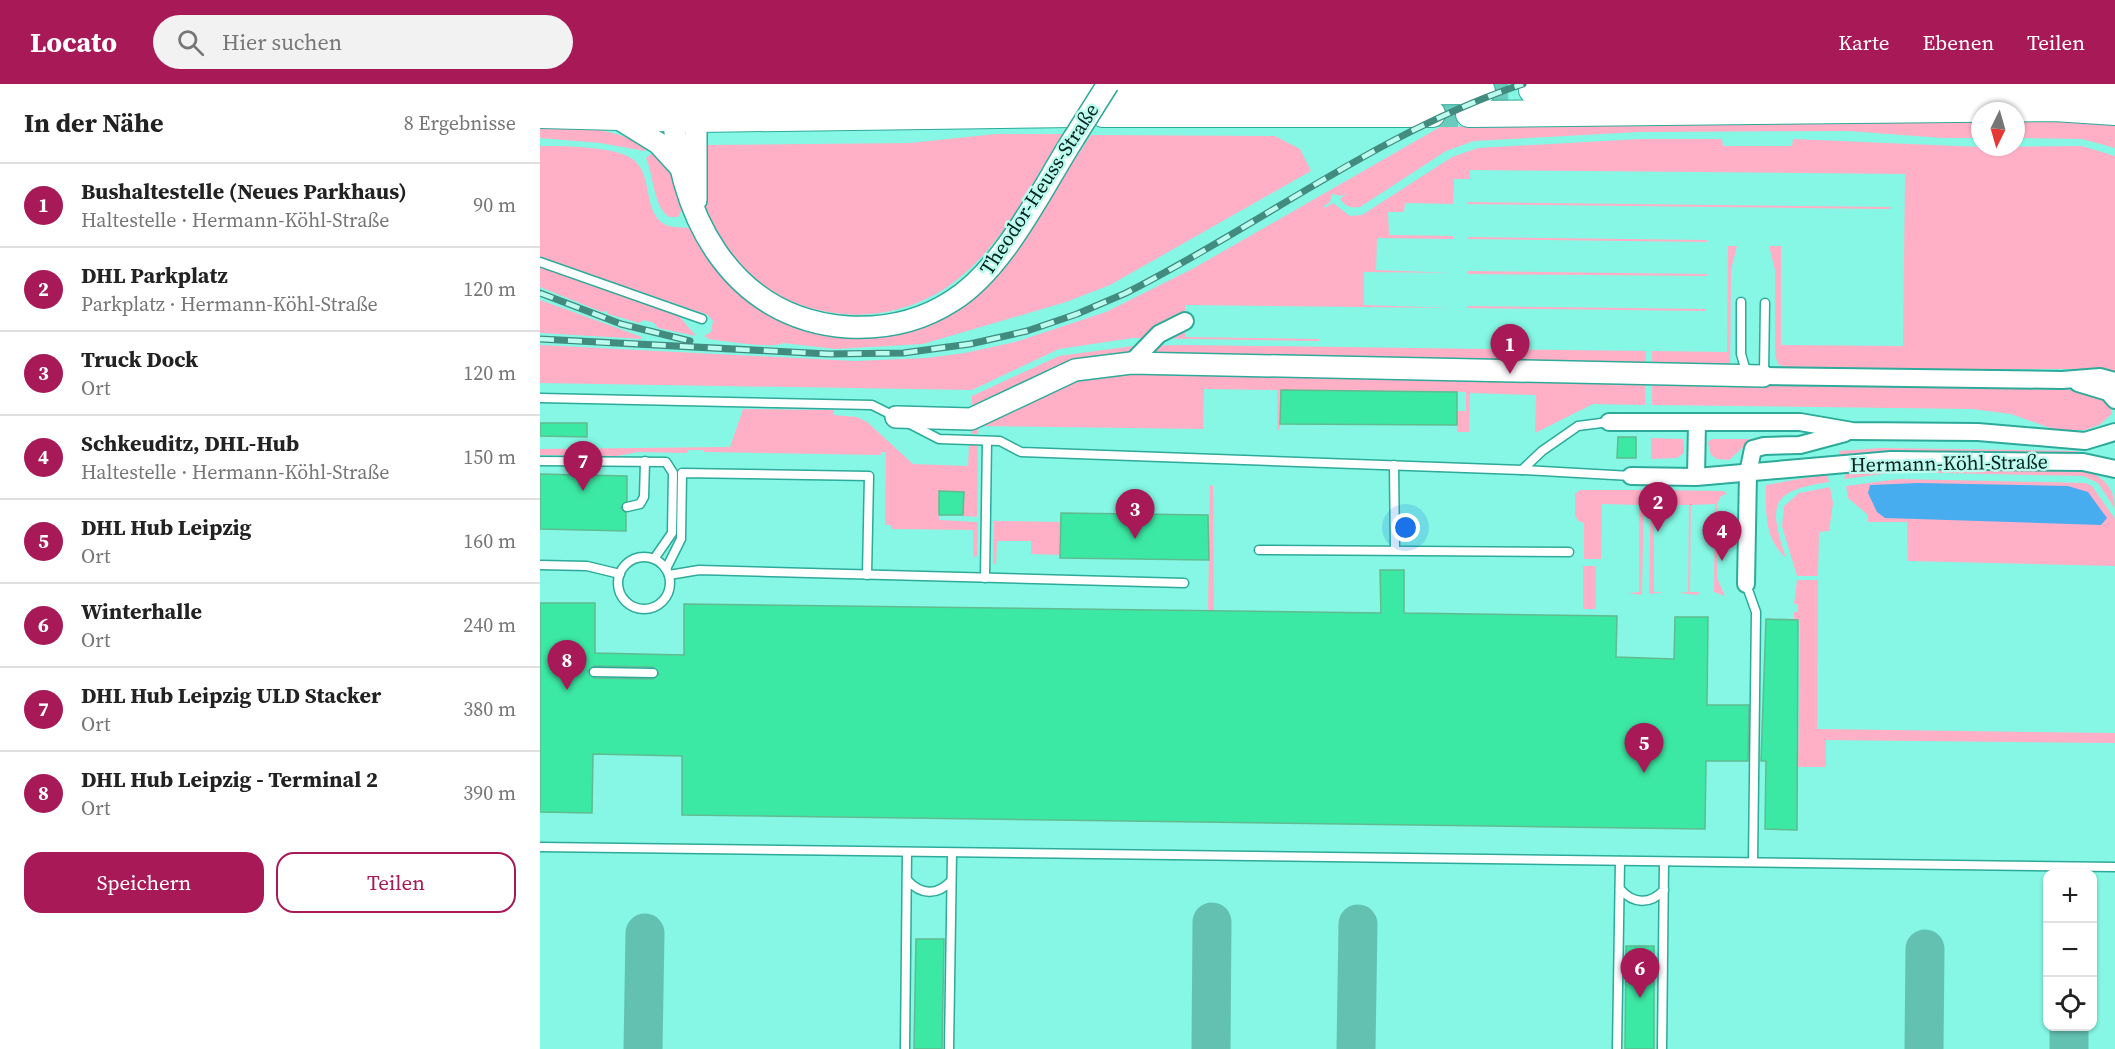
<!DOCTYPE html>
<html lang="de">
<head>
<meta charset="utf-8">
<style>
	:root { --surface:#fff; --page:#f2f2f2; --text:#222; --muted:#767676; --line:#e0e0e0; --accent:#a81958 }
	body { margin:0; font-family:"Source Serif 4",serif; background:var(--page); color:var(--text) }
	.controls { position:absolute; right:18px; bottom:18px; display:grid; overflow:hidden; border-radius:12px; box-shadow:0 2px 4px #0004 }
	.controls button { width:54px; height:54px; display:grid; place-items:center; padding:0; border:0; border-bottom:2px solid var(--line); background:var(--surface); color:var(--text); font:30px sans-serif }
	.compass { position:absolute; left:1431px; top:18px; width:54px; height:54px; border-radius:50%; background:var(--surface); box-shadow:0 2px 4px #0004; rotate:185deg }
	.you { position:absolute; left:866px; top:444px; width:21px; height:21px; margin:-15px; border:4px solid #fff; border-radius:50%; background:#1a73e8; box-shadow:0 0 0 9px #1a73e833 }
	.badge { display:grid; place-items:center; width:39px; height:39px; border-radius:50%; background:var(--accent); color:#fff; font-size:20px; font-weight:700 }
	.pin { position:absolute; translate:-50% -50px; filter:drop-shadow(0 2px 3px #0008) }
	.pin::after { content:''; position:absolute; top:32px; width:21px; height:18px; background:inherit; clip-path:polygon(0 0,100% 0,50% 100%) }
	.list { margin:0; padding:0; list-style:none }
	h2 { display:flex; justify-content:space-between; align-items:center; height:78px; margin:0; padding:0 24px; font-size:26px }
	h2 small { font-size:20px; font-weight:400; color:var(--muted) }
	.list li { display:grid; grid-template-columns:39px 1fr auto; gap:18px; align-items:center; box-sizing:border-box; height:84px; padding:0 24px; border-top:2px solid var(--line) }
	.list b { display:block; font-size:22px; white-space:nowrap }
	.list p { margin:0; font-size:20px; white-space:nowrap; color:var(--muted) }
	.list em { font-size:20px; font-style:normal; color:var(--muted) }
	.actions { display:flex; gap:12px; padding:18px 24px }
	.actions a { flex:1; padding:14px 0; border:2px solid var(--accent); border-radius:18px; text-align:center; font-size:21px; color:var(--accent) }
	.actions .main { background:var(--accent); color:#fff }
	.icon { flex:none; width:33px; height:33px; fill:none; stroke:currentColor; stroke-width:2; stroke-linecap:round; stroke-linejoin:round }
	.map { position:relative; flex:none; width:1575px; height:965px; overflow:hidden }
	header { display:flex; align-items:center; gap:36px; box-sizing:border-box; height:84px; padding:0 30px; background:var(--accent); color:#fff }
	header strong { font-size:28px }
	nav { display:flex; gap:33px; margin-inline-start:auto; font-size:21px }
	.search { width:420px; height:54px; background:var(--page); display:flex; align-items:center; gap:15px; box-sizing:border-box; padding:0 21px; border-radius:33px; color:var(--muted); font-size:22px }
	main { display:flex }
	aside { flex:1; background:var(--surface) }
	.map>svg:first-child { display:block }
	.green { fill:#ffb0c6 }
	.water { fill:#48adef }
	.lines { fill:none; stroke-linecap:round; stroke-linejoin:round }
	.taxiway { stroke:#63c1b2; stroke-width:39 }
	.building { fill:#3ce9a4; stroke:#60bb90; stroke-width:1.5; fill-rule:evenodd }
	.primary-tunnel { stroke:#6accbc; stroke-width:26; stroke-dasharray:26 13; stroke-linecap:butt }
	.service-casing { stroke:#2daa99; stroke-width:11 }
	.minor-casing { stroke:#2daa99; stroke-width:20 }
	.tertiary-casing { stroke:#2daa99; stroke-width:24 }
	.primary-casing { stroke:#2daa99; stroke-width:28 }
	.service { stroke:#fff; stroke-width:8 }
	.minor { stroke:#fff; stroke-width:16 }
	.tertiary { stroke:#fff; stroke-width:21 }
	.primary { stroke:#fff; stroke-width:26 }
	.rail-casing { stroke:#418b7f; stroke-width:7 }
	.rail { stroke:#bcfcef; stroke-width:4.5; stroke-dasharray:14; stroke-linecap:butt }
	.tertiary-bridge-casing { stroke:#2daa99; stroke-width:24; stroke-linecap:butt }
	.tertiary-bridge { stroke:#fff; stroke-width:21 }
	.labels { text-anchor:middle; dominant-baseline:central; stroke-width:5; stroke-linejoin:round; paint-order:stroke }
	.street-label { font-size:20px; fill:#00221d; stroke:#bcfcef }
</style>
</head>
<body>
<header>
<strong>Locato</strong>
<div class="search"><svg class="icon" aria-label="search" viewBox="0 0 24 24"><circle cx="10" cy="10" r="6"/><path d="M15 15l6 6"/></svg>Hier suchen</div>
<nav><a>Karte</a><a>Ebenen</a><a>Teilen</a></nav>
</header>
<main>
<aside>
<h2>In der Nähe<small>8 Ergebnisse</small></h2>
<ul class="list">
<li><span class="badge">1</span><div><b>Bushaltestelle (Neues Parkhaus)</b><p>Haltestelle · Hermann-Köhl-Straße</p></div><em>90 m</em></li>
<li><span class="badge">2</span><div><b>DHL Parkplatz</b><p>Parkplatz · Hermann-Köhl-Straße</p></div><em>120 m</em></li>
<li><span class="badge">3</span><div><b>Truck Dock</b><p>Ort</p></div><em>120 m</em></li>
<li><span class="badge">4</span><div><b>Schkeuditz, DHL-Hub</b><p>Haltestelle · Hermann-Köhl-Straße</p></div><em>150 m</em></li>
<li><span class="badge">5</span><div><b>DHL Hub Leipzig</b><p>Ort</p></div><em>160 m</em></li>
<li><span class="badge">6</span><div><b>Winterhalle</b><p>Ort</p></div><em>240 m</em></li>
<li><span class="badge">7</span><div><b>DHL Hub Leipzig ULD Stacker</b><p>Ort</p></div><em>380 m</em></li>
<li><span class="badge">8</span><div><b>DHL Hub Leipzig - Terminal 2</b><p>Ort</p></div><em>390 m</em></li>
</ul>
<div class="actions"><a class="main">Speichern</a><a>Teilen</a></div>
</aside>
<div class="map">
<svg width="1575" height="965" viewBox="0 0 1575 965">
	<rect width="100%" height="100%" fill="#85f7e4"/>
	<g class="green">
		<path d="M 1476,31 L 1575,40 L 1575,64 L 1542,55 L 1476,54 Z"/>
		<path d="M 1440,32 L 1440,54 L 1402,54 L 1308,47 L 1099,48 L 934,57 L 906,67 L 820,123 C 810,124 806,123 800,115 L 807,109 L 801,112 L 792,110 L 790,118 L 784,122 L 785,124 L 793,119 L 810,132 L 822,131 L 912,73 L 938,64 L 1100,55 L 1182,55 L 1183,62 L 1252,62 L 1253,55 L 1440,63 L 1542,62 L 1575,72 L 1575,289 L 1565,285 L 1261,285 L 1247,284 L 1238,280 L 1235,271 L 1235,186 L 1229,162 L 1241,162 L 1241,261 L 1363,262 L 1365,90 L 930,86 L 930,95 L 914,95 L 913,120 L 865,119 L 864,128 L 848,128 L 849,151 L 913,152 L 913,155 L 837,154 L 836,186 L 913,189 L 824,188 L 824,221 L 912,224 L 645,221 L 645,253 L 779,255 L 779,257 L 593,254 L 519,265 L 432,306 L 0,299 L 0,261 L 315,277 L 386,274 L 425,269 L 475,258 L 566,228 L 654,184 L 900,43 Z"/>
		<path d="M 0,40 C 37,42 76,44 108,64 L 105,67 L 60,59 L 0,54 Z"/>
		<path d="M 456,50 L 523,50 C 491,98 467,156 418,195 C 348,251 244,240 190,169 C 181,156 172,144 167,130 C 160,108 164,84 165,61 L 370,59 Z"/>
		<path d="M 551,51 L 735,52 L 760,65 L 771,87 L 570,201 L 526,218 L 383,260 L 295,265 L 243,259 C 234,265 183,257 169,255 L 164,252 L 171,248 L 173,237 L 168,231 L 0,173 L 0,62 C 22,62 72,62 91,74 C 115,89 101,129 126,141 C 133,144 141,143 149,144 L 175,182 L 272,245 L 410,228 L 531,76 L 535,75 Z"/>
		<path d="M 115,66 L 131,84 L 144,121 L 138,133 L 129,133 C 113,122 114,92 106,74 Z"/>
		<path d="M 928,118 L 1351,123 L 1350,125 L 927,120 Z"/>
		<path d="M 928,153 L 1167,156 L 1167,158 L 928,155 Z"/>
		<path d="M 1188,162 L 1197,162 L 1191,186 L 1190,291 L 1201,301 L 1542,306 L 1550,306 L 1569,318 L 1572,330 L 1559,341 L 1545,346 L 1519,347 L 1471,330 L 1432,325 L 1112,321 L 1112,267 L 1187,268 Z"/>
		<path d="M 0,179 L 133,225 L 156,252 L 118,244 L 114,239 L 104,236 L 99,239 L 68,230 L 67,227 L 62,228 L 0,203 Z"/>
		<path d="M 928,187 L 1167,190 L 1167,192 L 928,190 Z"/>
		<path d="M 0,216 L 102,253 L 102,255 L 0,249 Z"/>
		<path d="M 927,222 L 1166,225 L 1166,227 L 927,224 Z"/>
		<path d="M 644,261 L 1106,267 L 1105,321 L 1053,320 L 995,349 L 996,311 L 930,309 L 929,348 L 917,348 L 917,327 L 926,327 L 926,308 L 741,306 L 740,346 L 737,346 L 737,306 L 664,305 L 663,345 L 439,342 L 438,350 L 431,350 L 432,312 L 519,272 L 593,262 Z"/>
		<path d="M 203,325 L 293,326 L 294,331 L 317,333 L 327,338 L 373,380 L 428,382 L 429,360 L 438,361 L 437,433 L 423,432 L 423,408 L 400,407 L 399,436 L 438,438 L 437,472 L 433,473 L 433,446 L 351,445 L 351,441 L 345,441 L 346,368 L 341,368 L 341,371 L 164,368 L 164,366 L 148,366 L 147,369 L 98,368 L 77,372 L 0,371 L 0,365 L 190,363 Z"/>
		<path d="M 1111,354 L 1143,355 L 1144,369 L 1137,374 L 1111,375 Z"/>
		<path d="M 1172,355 L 1212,355 L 1189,376 L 1177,375 L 1171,371 L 1168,358 Z"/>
		<path d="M 1341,364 L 1538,367 L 1538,371 L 1341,369 L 1300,373 L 1299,367 Z"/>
		<path d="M 1336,383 L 1537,384 C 1559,389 1575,401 1575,425 L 1558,399 L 1543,392 L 1358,388 L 1304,395 L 1306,388 Z"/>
		<path d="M 1287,390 L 1289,398 C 1230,407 1228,420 1246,474 C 1224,454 1226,429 1226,401 Z"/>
		<path d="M 1359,395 L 1545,399 L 1552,402 L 1575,435 L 1575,482 L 1368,477 L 1367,438 L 1328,438 L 1328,431 L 1308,414 L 1306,402 Z"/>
		<path d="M 673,401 L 674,527 L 668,527 L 670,402 Z"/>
		<path d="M 1290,403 L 1293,419 L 1289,447 L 1279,448 L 1278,492 L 1257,492 L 1242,442 L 1244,422 L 1259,409 Z"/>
		<path d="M 1040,406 L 1104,406 L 1102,511 L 1088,509 L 1099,508 L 1099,421 L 1062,420 L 1061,475 L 1044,475 L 1044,439 L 1038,437 L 1035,431 L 1035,410 Z"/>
		<path d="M 1111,406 L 1183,407 L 1187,410 L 1181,412 L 1177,420 L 1177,494 L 1185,512 L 1174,508 L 1175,420 L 1151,421 L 1150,508 L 1160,508 L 1157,511 L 1139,509 L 1148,508 L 1149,421 L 1114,421 L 1114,508 L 1125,508 L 1109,510 Z"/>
		<path d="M 454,437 L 521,438 L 520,471 L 491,470 L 491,457 L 457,457 L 456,480 L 453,480 Z"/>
		<rect x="1043" y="482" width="13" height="43"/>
		<path d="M 1257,496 L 1278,496 L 1277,645 L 1575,649 L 1575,659 L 1286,656 L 1286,683 L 1258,683 L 1260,537 L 1254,535 L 1254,528 L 1258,528 L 1258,520 L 1254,520 Z"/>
	</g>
	<path class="water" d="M 1379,399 L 1528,402 L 1548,408 L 1567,434 L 1561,441 L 1345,434 L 1337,428 L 1328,409 L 1330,401 Z"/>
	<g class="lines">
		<g class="taxiway">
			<path d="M 103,965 L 105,849"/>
			<path d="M 671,965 L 672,838"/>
			<path d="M 816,965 L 818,840"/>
			<path d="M 1384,965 L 1385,865"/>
			<path d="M 1529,965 L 1529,942"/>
		</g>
	</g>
	<g class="building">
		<path d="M 741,306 L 917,308 L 917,341 L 740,340 Z"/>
		<path d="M 0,339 L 47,339 L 47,353 L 0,352 Z"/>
		<path d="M 1078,353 L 1096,353 L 1096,374 L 1077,374 Z"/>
		<path d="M 0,390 L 87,392 L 87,417 L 81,424 L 86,429 L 86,447 L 0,445 Z"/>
		<path d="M 399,407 L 424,408 L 423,431 L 399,431 Z"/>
		<path d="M 521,429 L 668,431 L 669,476 L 520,474 Z"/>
		<path d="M 840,486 L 864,486 L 864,529 L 1077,532 L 1076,573 L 1134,575 L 1135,533 L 1168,533 L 1167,621 L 1209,621 L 1208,677 L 1166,677 L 1165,745 L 142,731 L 142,672 L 53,670 L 52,729 L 0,728 L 0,519 L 55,519 L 55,569 L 144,571 L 144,520 L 841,529 ZM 54,582 L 113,583 L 119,590 L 113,595 L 54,594 L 48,587 Z"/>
		<path d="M 1226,535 L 1258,536 L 1257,746 L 1225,745 L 1226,677 L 1221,677 Z"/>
		<path d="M 376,855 L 404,855 L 402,965 L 374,965 Z"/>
		<path d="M 1086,862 L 1114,862 L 1114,965 L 1085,965 Z"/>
	</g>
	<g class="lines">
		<g class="primary-tunnel">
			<path d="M 942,7 L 992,6"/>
			<path d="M 892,30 L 929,30"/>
		</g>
		<g class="service-casing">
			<g id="service">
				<path d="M 0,178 L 162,235"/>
				<path d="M 1201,218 L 1201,270 L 1206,287 L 1211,288"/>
				<path d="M 1224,290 L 1225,219"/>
				<path d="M 0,314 L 332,321 L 356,333"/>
				<path d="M 368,339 L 399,355 L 460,357 L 481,368 L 982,386 L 1002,367 L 1038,342 L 1069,338"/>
				<path d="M 0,377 L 126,378 L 133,389 L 132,449 L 114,475"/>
				<path d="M 854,381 L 855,466"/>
				<path d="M 982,386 L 1091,392"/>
				<path d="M 87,423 L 100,420 L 104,413 L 105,377"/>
				<path d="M 719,466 L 1029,468"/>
				<circle cx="104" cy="499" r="26"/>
				<path d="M 0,481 L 47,482 L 80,490"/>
				<path d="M 126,485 L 141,455 L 142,389 L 329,392 L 327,491"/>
				<path d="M 129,491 L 159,486 L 644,499"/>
				<path d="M 445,494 L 447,357"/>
				<path d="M 1206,500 L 1216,528 L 1213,778"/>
				<path d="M 54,588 L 113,589"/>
				<path d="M 0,763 L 1575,783"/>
				<path d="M 367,796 C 381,811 397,812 411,797"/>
				<path d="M 1080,805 C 1093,820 1110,821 1124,806"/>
				<path d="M 365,965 L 367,768"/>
				<path d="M 409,965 L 412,769"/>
				<path d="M 1077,965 L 1080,777"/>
				<path d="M 1122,965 L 1124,778"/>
			</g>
		</g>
		<g class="minor-casing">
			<g id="minor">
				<path d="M 591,279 L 619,250 L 645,237"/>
				<path d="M 1223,292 L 1522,296 L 1560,293 L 1575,297"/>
				<path d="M 1538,299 L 1568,308 L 1575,316"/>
				<path d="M 1069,338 L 1260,338 L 1312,347 L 1438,348 L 1545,357 L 1575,348"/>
				<path d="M 1091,392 L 1156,393 L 1351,376 L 1543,378 L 1575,385"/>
				<path d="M 1156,393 L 1157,338"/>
				<path d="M 1206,500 L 1208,389 L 1213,365 L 1224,362 L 1260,361 L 1305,349"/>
			</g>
		</g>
		<g class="tertiary-casing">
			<g id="tertiary">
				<path d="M 133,19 C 135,126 189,235 308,243 C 345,245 381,237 412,217 C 464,185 501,106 534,54"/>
				<path d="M 156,21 L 156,116"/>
				<path d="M 76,33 L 118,59 L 139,82"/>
				<path d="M 356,333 L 431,335 L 535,286 L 591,279 L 1223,292"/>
			</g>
		</g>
		<g class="primary-casing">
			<g id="primary">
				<path d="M 992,6 L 1575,5"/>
				<path d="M 0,9 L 550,9"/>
				<path d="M 576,9 L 942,7"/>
				<path d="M 563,30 L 892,30"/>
				<path d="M 929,30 L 1514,24 L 1575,28"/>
				<path d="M 0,31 L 157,35 L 536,30"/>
			</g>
		</g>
		<use href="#service" class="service"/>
		<use href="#minor" class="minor"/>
		<use href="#tertiary" class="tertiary"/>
		<use href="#primary" class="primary"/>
		<g class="rail-casing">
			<g id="rail">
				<path d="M 0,209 L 81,240 L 150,257"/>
				<path d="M 0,255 L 289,270 L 363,269 L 430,260 L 487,247 L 537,230 L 586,209 C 719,142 841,47 983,0"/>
			</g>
		</g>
		<use href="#rail" class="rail"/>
		<g class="tertiary-bridge-casing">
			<path id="tertiary-bridge" d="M 534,54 L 568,0"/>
		</g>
		<use href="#tertiary-bridge" class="tertiary-bridge"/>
	</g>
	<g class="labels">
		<g class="street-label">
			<text transform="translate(499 105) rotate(-57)">Theodor-Heuss-Straße</text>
			<text transform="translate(1409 379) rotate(-1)">Hermann-Köhl-Straße</text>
		</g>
	</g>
</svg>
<div class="controls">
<button>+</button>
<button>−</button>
<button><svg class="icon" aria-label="locate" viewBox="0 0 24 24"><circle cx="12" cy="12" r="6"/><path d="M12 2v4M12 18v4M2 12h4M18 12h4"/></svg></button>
</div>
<svg class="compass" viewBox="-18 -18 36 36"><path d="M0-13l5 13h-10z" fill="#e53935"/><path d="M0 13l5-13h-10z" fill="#767676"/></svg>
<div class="you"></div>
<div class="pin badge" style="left:970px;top:290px">1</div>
<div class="pin badge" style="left:1118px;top:448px">2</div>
<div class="pin badge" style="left:595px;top:455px">3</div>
<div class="pin badge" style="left:1182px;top:477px">4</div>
<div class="pin badge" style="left:1104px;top:689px">5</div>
<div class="pin badge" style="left:1100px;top:914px">6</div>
<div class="pin badge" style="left:43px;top:407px">7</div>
<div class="pin badge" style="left:27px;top:606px">8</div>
</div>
</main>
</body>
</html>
